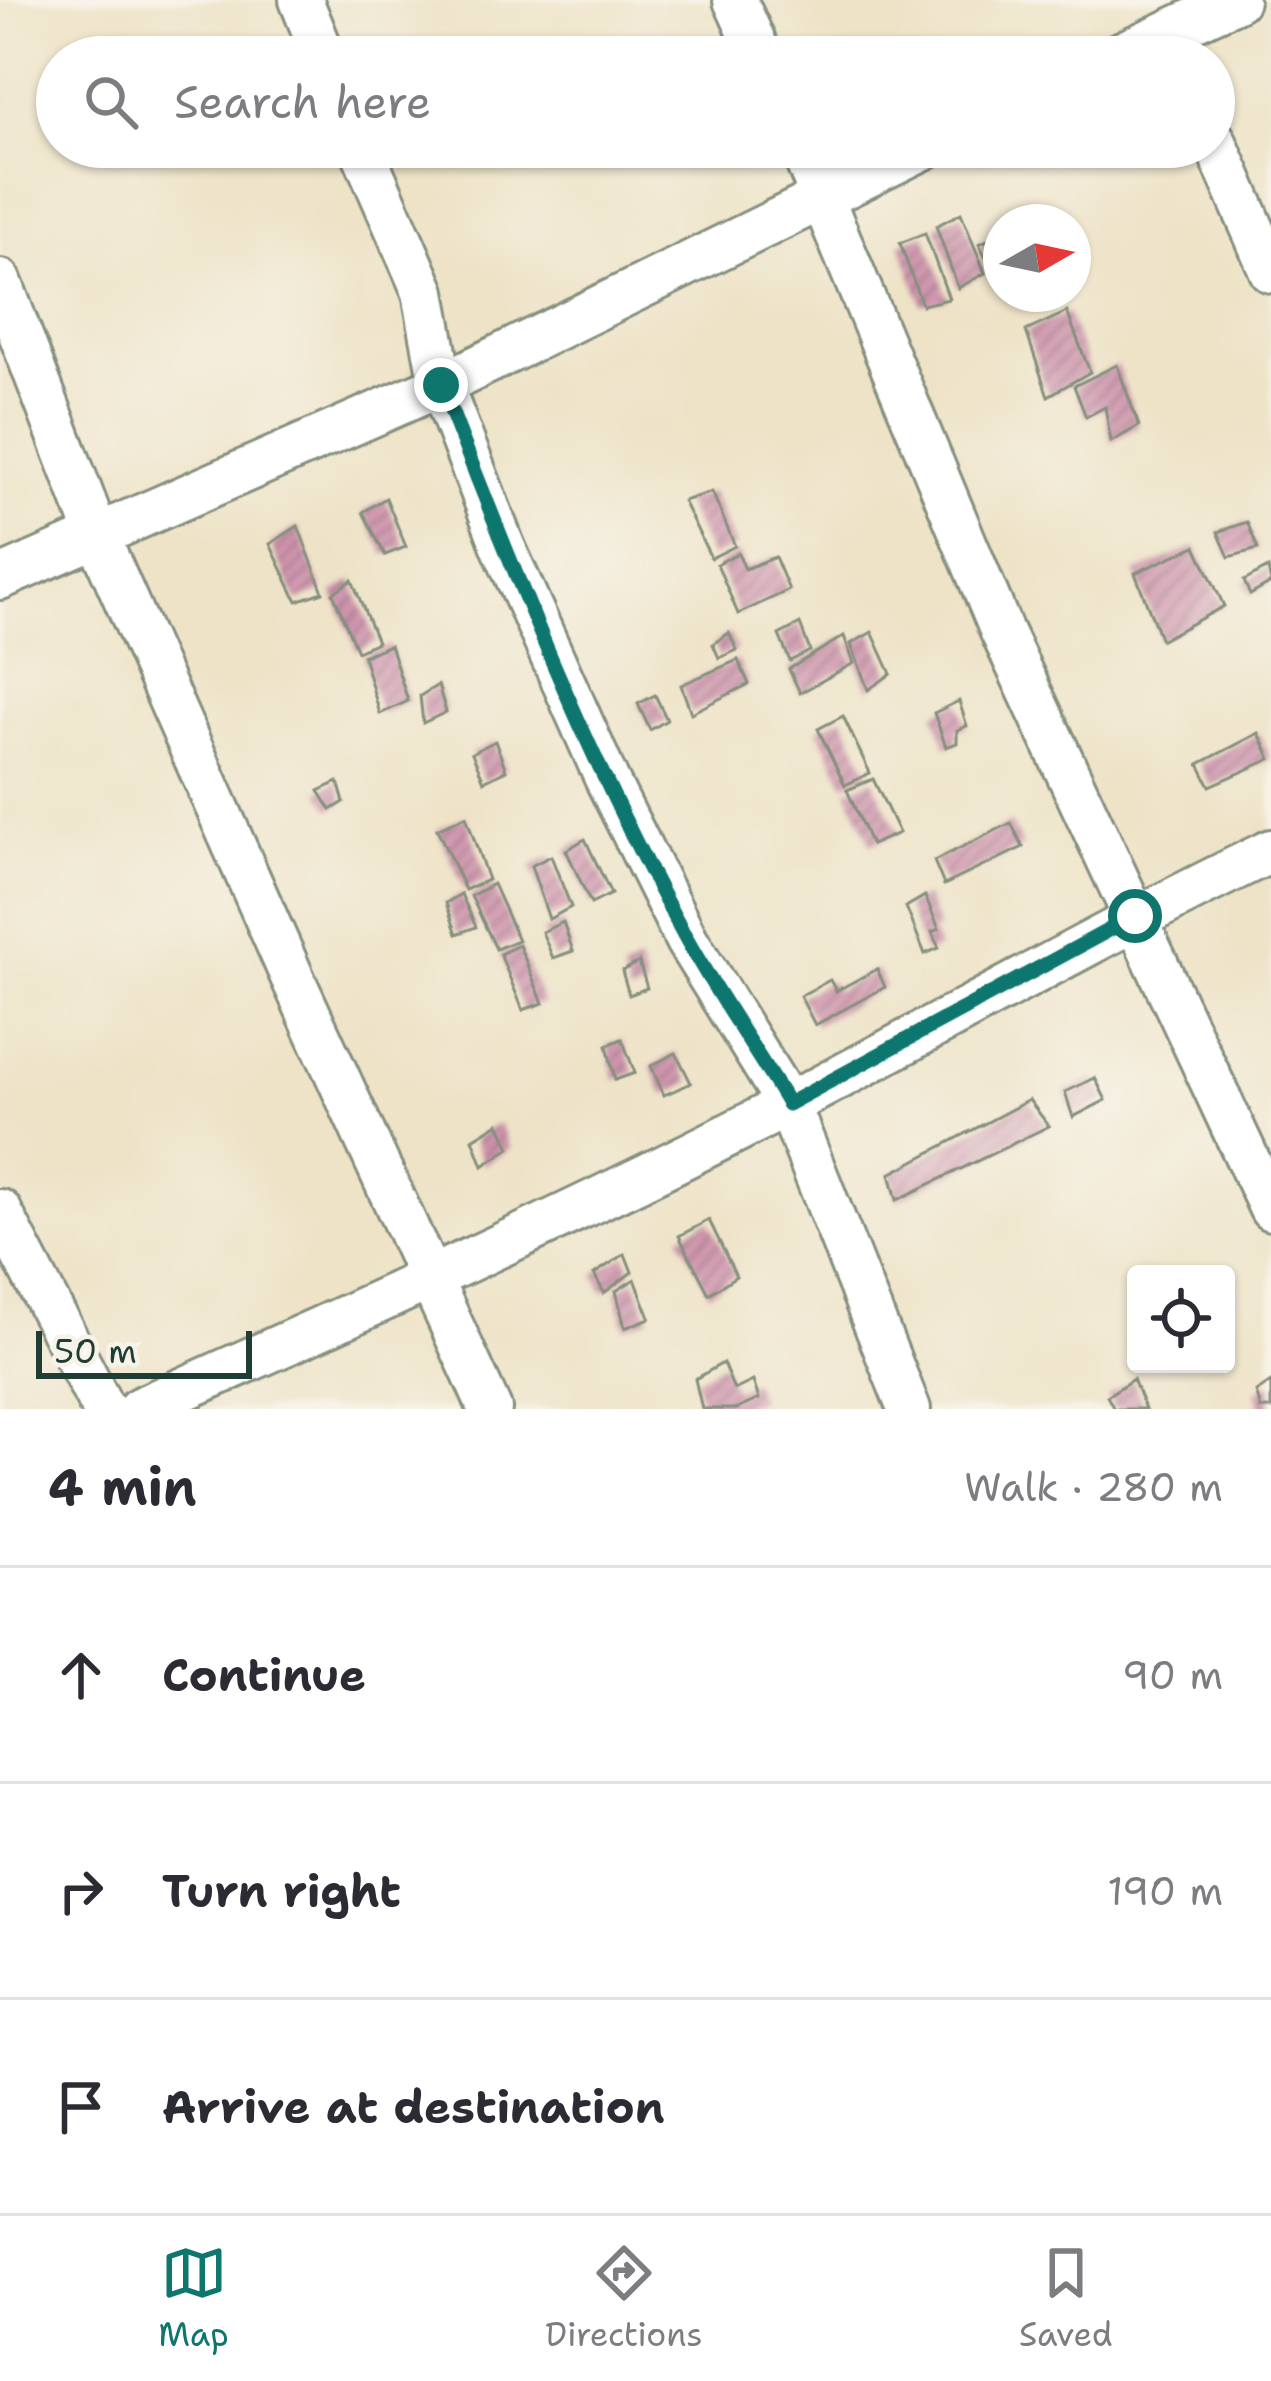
<!DOCTYPE html>
<html lang="en">
<head>
<meta charset="utf-8">
<style>
	:root { --surface:#fff; --page:#f2f2f3; --text:#2b2b33; --muted:#7c7c81; --line:#e1e1e2; --accent:#0f766e }
	body { margin:0; font-family:"Shantell Sans",sans-serif; background:var(--page); color:var(--text) }
	.controls { position:absolute; right:36px; bottom:36px; display:grid; overflow:hidden; border-radius:12px; box-shadow:0 3px 9px #0004 }
	.controls button { width:108px; height:108px; display:grid; place-items:center; padding:0; border:0; border-bottom:3px solid var(--line); background:var(--surface); color:var(--text); font:60px sans-serif }
	.compass { position:absolute; left:983px; top:204px; width:108px; height:108px; border-radius:50%; background:var(--surface); box-shadow:0 3px 9px #0004; rotate:81deg }
	.scale { position:absolute; left:36px; bottom:30px; width:216px; box-sizing:border-box; padding-left:12px; border:6px solid #1f3d34; border-top:0; font-size:33px; line-height:42px; white-space:nowrap; color:#1f3d34; -webkit-text-stroke:9px #f7f3e8; paint-order:stroke }
	.stop { position:absolute; width:36px; height:36px; margin:-27px; border:9px solid #0f766e; border-radius:50%; background:#fff }
	.stop.end { background:#0f766e; border-color:#fff; box-shadow:0 3px 12px #0008 }
	.list { margin:0; padding:0; list-style:none }
	h2 { display:flex; justify-content:space-between; align-items:center; height:156px; margin:0; padding:0 48px; font-size:51px }
	h2 small { font-size:39px; font-weight:400; color:var(--muted) }
	.list li { display:grid; grid-template-columns:78px 1fr auto; gap:36px; align-items:center; box-sizing:border-box; height:216px; padding:0 48px; border-top:3px solid var(--line) }
	.list b { display:block; font-size:45px; white-space:nowrap }
	.list em { font-size:39px; font-style:normal; color:var(--muted) }
	.icon { flex:none; width:66px; height:66px; fill:none; stroke:currentColor; stroke-width:2; stroke-linecap:round; stroke-linejoin:round }
	.map { position:relative; flex:none; width:1271px; height:1409px; overflow:hidden }
	.search { position:absolute; background:var(--surface); box-shadow:0 3px 9px #0004; left:36px; right:36px; top:36px; height:132px; display:flex; align-items:center; gap:30px; box-sizing:border-box; padding:0 42px; border-radius:66px; color:var(--muted); font-size:45px }
	.sheet { height:804px; background:var(--surface) }
	nav { display:flex; justify-content:space-around; align-items:center; box-sizing:border-box; height:168px; border-top:3px solid var(--line); background:var(--surface); font-size:33px; color:var(--muted) }
	nav a { display:grid; justify-items:center; gap:6px }
	nav .on { color:var(--accent) }
	.map>svg:first-child { display:block }
	.building { fill:url(#building-hatch) }
	.lines { fill:none; stroke-linecap:round; stroke-linejoin:round }
	.minor-casing { stroke:#86907e; stroke-width:48 }
	.minor { stroke:#fff; stroke-width:42 }
	.route { stroke:#0f766e; stroke-width:15 }
</style>
</head>
<body>
<div class="map">
<svg width="1271" height="1409" viewBox="0 0 1271 1409">
	<defs>
		<pattern id="building-hatch" width="6" height="6" patternUnits="userSpaceOnUse" patternTransform="scale(3)"><rect width="6" height="6" fill="#cd92ab"/><path d="M-1 1l2-2M0 6l6-6M5 7l2-2" fill="none" stroke="#a6788c"/></pattern>
	</defs>
	<rect width="100%" height="100%" fill="#f7f3e8"/>
	<filter id="ink" filterUnits="userSpaceOnUse"><feTurbulence type="fractalNoise" baseFrequency=".00833" numOctaves="2"/><feDisplacementMap in="SourceGraphic" scale="24" xChannelSelector="R" yChannelSelector="G"/><feConvolveMatrix kernelMatrix="1 2 1 2 8 2 1 2 1" color-interpolation-filters="sRGB"/></filter>
	<filter id="wash" filterUnits="userSpaceOnUse"><feTurbulence type="fractalNoise" baseFrequency=".004" numOctaves="4" result="noise"/><feDisplacementMap in="SourceGraphic" scale="48" xChannelSelector="R" yChannelSelector="G"/><feGaussianBlur stdDeviation="2.7" result="paint"/><feColorMatrix in="noise" values="0 0 0 0 0 0 0 0 0 0 0 0 0 0 0 0 0 1.4 0 .05"/><feComposite in="paint" operator="in"/></filter>
	<g filter="url(#wash)">
		<rect width="100%" height="100%" fill="#eee3c7"/>
		<g id="blocks">
			<g class="building">
				<path d="M 961,213 L 985,273 L 958,288 L 936,226 Z"/>
				<path d="M 925,233 L 949,299 L 922,305 L 900,243 Z"/>
				<path d="M 1001,234 L 1001,265 L 992,270 L 979,244 Z"/>
				<path d="M 1067,312 L 1090,372 L 1048,396 L 1026,331 Z"/>
				<path d="M 1117,365 L 1139,426 L 1111,442 L 1105,407 L 1086,417 L 1074,386 Z"/>
				<path d="M 712,492 L 735,546 L 711,558 L 683,501 Z"/>
				<path d="M 386,498 L 406,547 L 385,555 L 363,512 Z"/>
				<path d="M 1247,522 L 1258,549 L 1229,557 L 1218,532 Z"/>
				<path d="M 298,526 L 323,592 L 297,601 L 270,544 Z"/>
				<path d="M 1196,546 L 1224,606 L 1161,640 L 1135,573 Z"/>
				<path d="M 738,553 L 745,569 L 775,557 L 789,590 L 738,614 L 717,564 Z"/>
				<path d="M 1268,568 L 1271,583 L 1250,595 L 1244,581 Z"/>
				<path d="M 352,580 L 377,642 L 357,651 L 333,593 Z"/>
				<path d="M 800,624 L 810,651 L 790,661 L 779,635 Z"/>
				<path d="M 872,632 L 891,674 L 868,690 L 851,644 Z"/>
				<path d="M 729,633 L 737,650 L 719,658 L 713,644 Z"/>
				<path d="M 844,636 L 854,663 L 800,693 L 789,669 Z"/>
				<path d="M 390,645 L 408,701 L 380,714 L 363,656 Z"/>
				<path d="M 738,660 L 749,684 L 691,713 L 681,685 Z"/>
				<path d="M 438,685 L 446,712 L 423,723 L 420,696 Z"/>
				<path d="M 655,695 L 667,720 L 650,730 L 638,704 Z"/>
				<path d="M 959,701 L 967,726 L 957,730 L 957,743 L 946,747 L 934,713 Z"/>
				<path d="M 843,716 L 870,773 L 845,785 L 818,729 Z"/>
				<path d="M 1259,733 L 1271,759 L 1210,786 L 1199,764 Z"/>
				<path d="M 495,741 L 506,770 L 484,781 L 472,753 Z"/>
				<path d="M 873,779 L 899,833 L 871,845 L 847,790 Z"/>
				<path d="M 338,782 L 344,802 L 331,810 L 319,791 Z"/>
				<path d="M 466,816 L 488,880 L 465,890 L 437,829 Z"/>
				<path d="M 1011,823 L 1023,847 L 944,885 L 934,861 Z"/>
				<path d="M 585,839 L 611,894 L 591,904 L 566,850 Z"/>
				<path d="M 551,856 L 571,907 L 549,919 L 531,866 Z"/>
				<path d="M 493,884 L 518,940 L 496,949 L 471,896 Z"/>
				<path d="M 461,894 L 476,927 L 457,934 L 446,903 Z"/>
				<path d="M 925,896 L 939,929 L 932,932 L 939,948 L 925,954 L 906,907 Z"/>
				<path d="M 563,922 L 573,951 L 553,958 L 542,932 Z"/>
				<path d="M 519,945 L 543,1003 L 523,1010 L 500,954 Z"/>
				<path d="M 639,962 L 647,988 L 629,995 L 622,971 Z"/>
				<path d="M 877,969 L 885,987 L 815,1025 L 800,996 L 830,980 L 836,991 Z"/>
				<path d="M 622,1039 L 635,1073 L 615,1080 L 607,1045 Z"/>
				<path d="M 676,1053 L 691,1083 L 664,1095 L 651,1066 Z"/>
				<path d="M 1095,1078 L 1106,1100 L 1073,1117 L 1065,1092 Z"/>
				<path d="M 1029,1100 L 1049,1126 L 897,1200 L 890,1174 Z"/>
				<path d="M 499,1123 L 510,1148 L 483,1166 L 473,1139 Z"/>
				<path d="M 709,1220 L 736,1276 L 709,1294 L 679,1236 Z"/>
				<path d="M 625,1254 L 632,1272 L 604,1293 L 594,1274 Z"/>
				<path d="M 635,1279 L 650,1318 L 625,1328 L 616,1291 Z"/>
				<path d="M 723,1363 L 734,1390 L 753,1381 L 759,1399 L 737,1409 L 702,1409 L 695,1379 Z"/>
				<path d="M 1133,1379 L 1145,1409 L 1114,1409 L 1107,1396 Z"/>
				<path d="M 1271,1382 L 1271,1409 L 1261,1409 L 1256,1392 Z"/>
			</g>
		</g>
	</g>
	<g filter="url(#ink)">
		<use href="#blocks" fill-opacity="0" stroke="#86907e" stroke-width="3"/>
		<g class="lines">
			<g class="minor-casing">
				<g id="minor">
					<path d="M 301,0 L 324,57"/>
					<path d="M 735,0 L 761,57"/>
					<path d="M 1114,57 L 1237,0"/>
					<path d="M 1214,140 L 1271,271"/>
					<path d="M 361,147 L 424,292 L 441,385 L 503,546 L 607,780 L 687,941 L 788,1104 L 909,1409"/>
					<path d="M 801,147 L 1002,632 L 1271,1209"/>
					<path d="M 0,281 L 97,535 L 293,979 L 490,1409"/>
					<path d="M 0,578 L 441,385 L 926,147"/>
					<path d="M 0,1211 L 103,1409"/>
					<path d="M 139,1409 C 358,1312 576,1214 789,1104 C 950,1020 1107,930 1271,851"/>
				</g>
			</g>
			<use href="#minor" class="minor"/>
		</g>
	</g>
	<g class="lines" filter="url(#ink)">
		<path class="route" d="M 441,385 C 514,573 589,763 687,940 C 718,996 755,1049 788,1104 L 1135,916"/>
	</g>
</svg>
<div class="controls">
<button><svg class="icon" aria-label="locate" viewBox="0 0 24 24"><circle cx="12" cy="12" r="6"/><path d="M12 2v4M12 18v4M2 12h4M18 12h4"/></svg></button>
</div>
<svg class="compass" viewBox="-18 -18 36 36"><path d="M0-13l5 13h-10z" fill="#e53935"/><path d="M0 13l5-13h-10z" fill="#7c7c81"/></svg>
<div class="scale">50 m</div>
<div class="stop" style="left:1135px;top:916px"></div>
<div class="stop end" style="left:441px;top:385px"></div>
<div class="search"><svg class="icon" aria-label="search" viewBox="0 0 24 24"><circle cx="10" cy="10" r="6"/><path d="M15 15l6 6"/></svg>Search here</div>
</div>
<section class="sheet">
<h2>4 min<small>Walk · 280 m</small></h2>
<ul class="list">
<li><svg class="icon" aria-label="ahead" viewBox="0 0 24 24"><path d="M12 20V5M6 11l6-6 6 6"/></svg><div><b>Continue</b></div><em>90 m</em></li>
<li><svg class="icon" aria-label="right" viewBox="0 0 24 24"><path d="M7 20v-9h11M14 6l5 5-5 5"/></svg><div><b>Turn right</b></div><em>190 m</em></li>
<li><svg class="icon" aria-label="arrive" viewBox="0 0 24 24"><path d="M6 21V4h12l-3 4 3 4H6"/></svg><div><b>Arrive at destination</b></div></li>
</ul>
</section>
<nav>
<a class="on"><svg class="icon" aria-label="map" viewBox="0 0 24 24"><path d="M3 6l6-2 6 2 6-2v14l-6 2-6-2-6 2zM9 4v14M15 6v14"/></svg>Map</a>
<a><svg class="icon" aria-label="directions" viewBox="0 0 24 24"><path d="M12 3l9 9-9 9-9-9zM9 14v-3h6M13 9l2 2-2 2"/></svg>Directions</a>
<a><svg class="icon" aria-label="saved" viewBox="0 0 24 24"><path d="M7 4h10v16l-5-4-5 4z"/></svg>Saved</a>
</nav>
</body>
</html>
